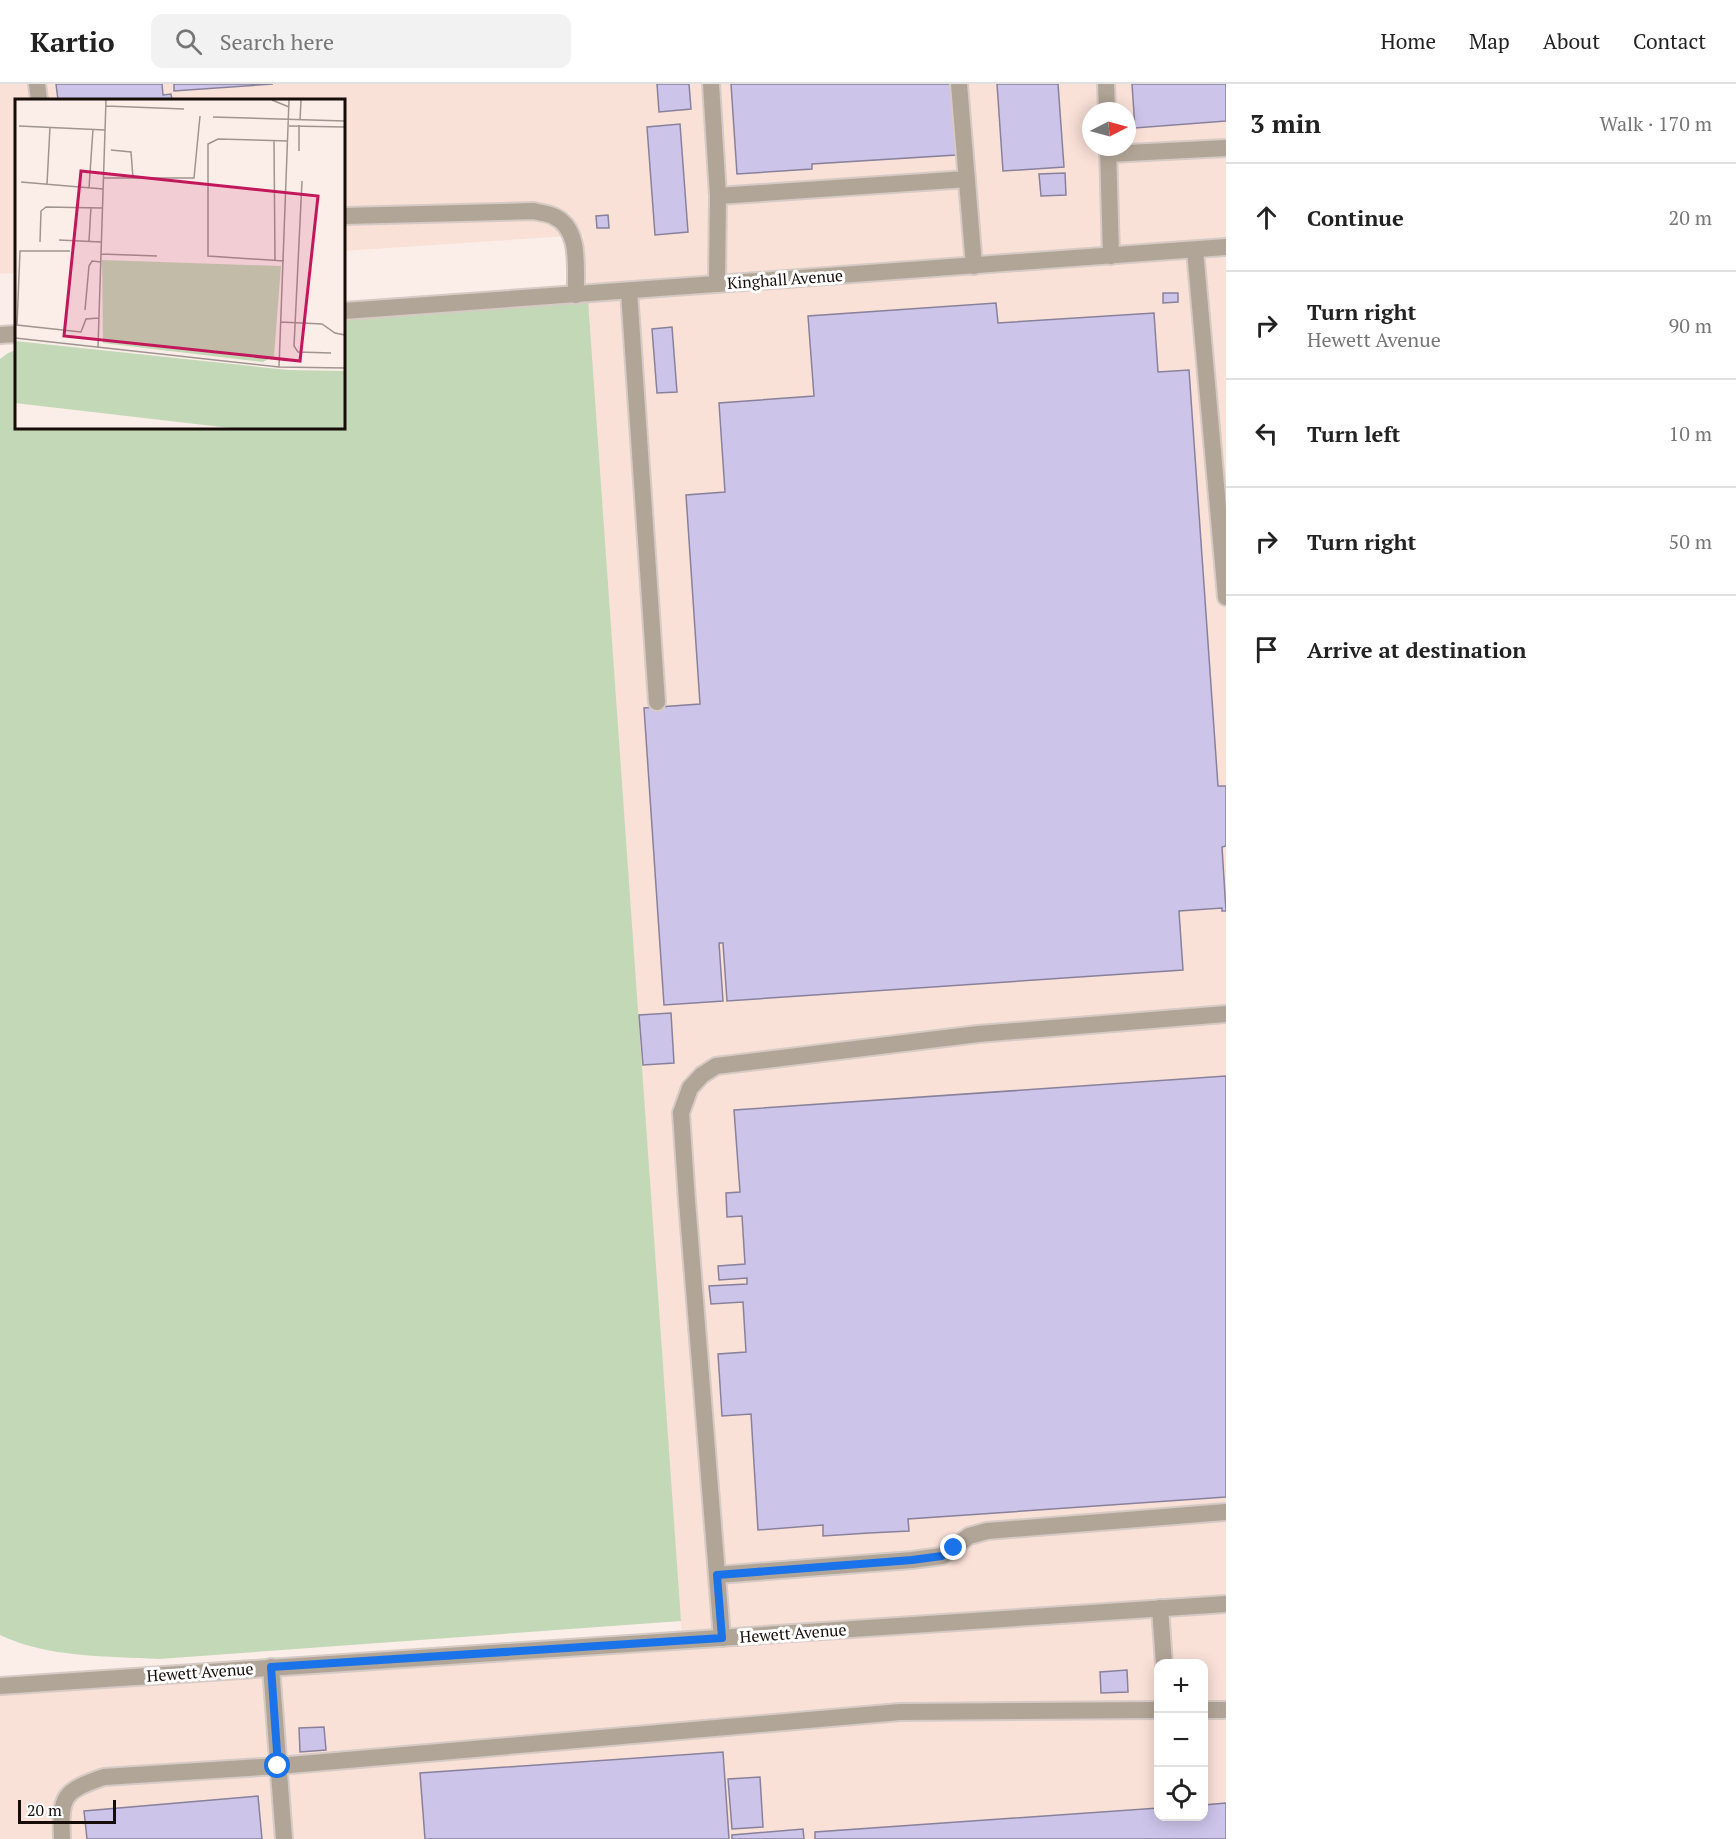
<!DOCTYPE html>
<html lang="en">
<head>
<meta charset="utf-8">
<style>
	:root { --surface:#fff; --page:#f2f2f2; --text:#222; --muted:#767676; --line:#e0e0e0 }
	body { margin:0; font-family:"PT Serif",serif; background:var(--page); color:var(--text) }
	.controls { position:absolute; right:18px; bottom:18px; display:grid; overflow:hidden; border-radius:12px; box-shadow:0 3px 15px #0003 }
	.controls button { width:54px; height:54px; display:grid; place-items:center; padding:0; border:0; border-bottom:2px solid var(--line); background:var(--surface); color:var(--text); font:30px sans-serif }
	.compass { position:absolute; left:1082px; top:18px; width:54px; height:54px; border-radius:50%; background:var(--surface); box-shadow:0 3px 15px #0003; rotate:84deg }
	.scale { position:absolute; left:18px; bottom:15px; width:98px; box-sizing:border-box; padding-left:6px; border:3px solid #160c08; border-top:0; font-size:16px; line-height:21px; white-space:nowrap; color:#160c08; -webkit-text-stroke:4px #fff; paint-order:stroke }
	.stop { position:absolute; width:18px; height:18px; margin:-14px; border:4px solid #1a73e8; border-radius:50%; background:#fff }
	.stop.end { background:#1a73e8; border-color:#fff; box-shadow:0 2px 6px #0008 }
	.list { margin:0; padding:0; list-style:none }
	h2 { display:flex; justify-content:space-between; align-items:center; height:78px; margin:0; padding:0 24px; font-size:26px }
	h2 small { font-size:20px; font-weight:400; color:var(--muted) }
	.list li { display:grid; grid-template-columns:39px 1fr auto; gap:18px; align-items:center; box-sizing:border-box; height:108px; padding:0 24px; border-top:2px solid var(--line) }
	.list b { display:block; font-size:22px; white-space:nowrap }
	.list p { margin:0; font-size:20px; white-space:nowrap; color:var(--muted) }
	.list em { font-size:20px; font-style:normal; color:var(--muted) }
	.icon { flex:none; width:33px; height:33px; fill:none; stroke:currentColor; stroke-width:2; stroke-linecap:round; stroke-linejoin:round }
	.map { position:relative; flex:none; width:1226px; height:1755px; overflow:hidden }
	header { display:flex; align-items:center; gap:36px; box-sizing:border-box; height:84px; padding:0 30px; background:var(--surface); border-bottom:2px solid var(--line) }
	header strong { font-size:28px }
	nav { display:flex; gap:33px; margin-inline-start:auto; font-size:21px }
	.search { width:420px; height:54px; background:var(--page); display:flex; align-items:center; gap:15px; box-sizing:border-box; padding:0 21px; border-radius:12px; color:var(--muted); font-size:22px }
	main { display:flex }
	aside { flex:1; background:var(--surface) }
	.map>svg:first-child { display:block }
	.industrial { fill:#fae1d8; fill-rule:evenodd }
	.green { fill:#c2d8b6 }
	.building { fill:#cdc4ea; stroke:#88819b; stroke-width:1.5 }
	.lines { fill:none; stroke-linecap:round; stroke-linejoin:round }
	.lane-casing { stroke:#d6cac5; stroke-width:20 }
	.lane { stroke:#b1a597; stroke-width:16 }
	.route { stroke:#1a73e8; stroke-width:8 }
	.labels { text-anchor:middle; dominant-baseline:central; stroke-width:6; stroke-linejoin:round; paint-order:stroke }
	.street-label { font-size:16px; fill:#160c08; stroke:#fff }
	.inset-road { fill:none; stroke:#9f948f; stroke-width:1.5 }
	.view { fill:#c2185b; fill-opacity:0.15; stroke:#c2185b; stroke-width:3 }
	.inset-edge { fill:none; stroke:#160c08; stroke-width:3 }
</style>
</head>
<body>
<header>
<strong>Kartio</strong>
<div class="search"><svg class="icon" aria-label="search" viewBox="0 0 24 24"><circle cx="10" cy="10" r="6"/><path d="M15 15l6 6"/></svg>Search here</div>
<nav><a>Home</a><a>Map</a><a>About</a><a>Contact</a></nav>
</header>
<main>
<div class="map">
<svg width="1226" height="1755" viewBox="0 0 1226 1755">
	<rect width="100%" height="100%" fill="#fbeee9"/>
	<path class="industrial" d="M 0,0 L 1226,0 L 1226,1755 L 0,1755 L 0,1602 L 682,1556 L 583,151 L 344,167 L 344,16 L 16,16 L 16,189 L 0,190 ZM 1091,27 L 1127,27 L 1127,63 L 1091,63 ZM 1158,1580 L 1204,1580 L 1204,1732 L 1158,1732 Z"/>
	<path class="green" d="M 588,216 L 681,1537 L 159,1575 C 107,1572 48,1574 0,1551 L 0,275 L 8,269 L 16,266 L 16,344 L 344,344 L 344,234 Z"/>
	<g class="building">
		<path d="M 56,0 L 162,0 L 163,11 L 171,10 L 172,16 L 58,16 Z"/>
		<path d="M 174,0 L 273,0 L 174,7 Z"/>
		<path d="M 657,0 L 689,0 L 691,25 L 659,28 Z"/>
		<path d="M 731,0 L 951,0 L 956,71 L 812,80 L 812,85 L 737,90 Z"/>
		<path d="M 997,0 L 1058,0 L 1064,83 L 1003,87 Z"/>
		<path d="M 1132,0 L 1226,0 L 1226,37 L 1135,44 Z"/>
		<path d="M 680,40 L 688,148 L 655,151 L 647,43 Z"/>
		<path d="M 1065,89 L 1066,111 L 1041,112 L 1039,90 Z"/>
		<path d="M 608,131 L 609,144 L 597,144 L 596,132 Z"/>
		<path d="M 1163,209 L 1178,209 L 1178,218 L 1163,219 Z"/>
		<path d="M 996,219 L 998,239 L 1154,229 L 1158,288 L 1189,286 L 1218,702 L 1226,702 L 1226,762 L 1222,763 L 1226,827 L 1222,827 L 1222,824 L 1179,827 L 1183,886 L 727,917 L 723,859 L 719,859 L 723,917 L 664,921 L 644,624 L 700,620 L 686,411 L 725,408 L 719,319 L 814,312 L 808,232 Z"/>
		<path d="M 672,243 L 677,308 L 657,309 L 652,245 Z"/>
		<path d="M 671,929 L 674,979 L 643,981 L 639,931 Z"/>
		<path d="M 1226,992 L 1226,1413 L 908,1435 L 909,1447 L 869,1449 L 823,1452 L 823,1441 L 758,1446 L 751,1330 L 722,1332 L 718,1270 L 746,1268 L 743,1218 L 711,1220 L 709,1202 L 747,1200 L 747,1194 L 719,1196 L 718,1182 L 745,1180 L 742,1132 L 727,1133 L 726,1109 L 740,1108 L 734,1026 Z"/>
		<path d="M 1127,1586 L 1128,1608 L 1101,1609 L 1100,1588 Z"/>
		<path d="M 324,1643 L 326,1666 L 300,1668 L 299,1644 Z"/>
		<path d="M 723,1668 L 729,1755 L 425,1755 L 420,1689 Z"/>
		<path d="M 760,1693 L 763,1743 L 732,1745 L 728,1695 Z"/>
		<path d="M 258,1712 L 262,1755 L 87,1755 L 84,1727 Z"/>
		<path d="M 1226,1719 L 1226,1755 L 815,1755 L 815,1748 L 1158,1724 L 1158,1732 L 1204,1732 L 1204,1721 Z"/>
		<path d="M 803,1745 L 804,1755 L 732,1755 L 732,1751 Z"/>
	</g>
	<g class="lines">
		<g class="lane-casing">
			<g id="lane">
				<path d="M 37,0 L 39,16"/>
				<path d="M 711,0 L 718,112 L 717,200"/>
				<path d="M 959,0 L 974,182"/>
				<path d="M 1106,0 L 1107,27"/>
				<path d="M 1108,63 L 1111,172"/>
				<path d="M 1108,70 L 1226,64"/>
				<path d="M 718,112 L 967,95"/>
				<path d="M 344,132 L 534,127 C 540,129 548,129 553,132 C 582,144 575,186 576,211"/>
				<path d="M 1195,166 L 1226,513"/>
				<path d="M 629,207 L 657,618"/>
				<path d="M 344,227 L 1226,163"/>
				<path d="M 0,251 L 16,250"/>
				<path d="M 717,1491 L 912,1476 L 942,1472 L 969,1452 L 987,1447 L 1226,1428"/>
				<path d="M 1160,1524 L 1164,1580"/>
				<path d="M 722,1554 L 687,1117 L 681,1029 L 690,1004 L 702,991 L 716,982 L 978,950 L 1226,930"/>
				<path d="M 271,1583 L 284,1755"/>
				<path d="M 0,1602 L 1226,1520"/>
				<path d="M 1204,1626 L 1226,1626"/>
				<path d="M 62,1755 C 60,1712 63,1707 104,1693 L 278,1682 L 900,1628 L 1158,1626"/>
			</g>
		</g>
		<use href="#lane" class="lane"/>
	</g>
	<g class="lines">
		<path class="route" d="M 278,1682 L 271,1583 L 722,1554 L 717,1491 L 912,1476 L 942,1472 L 954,1464"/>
	</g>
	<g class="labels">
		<g class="street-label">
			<text transform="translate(785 195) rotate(-4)">Kinghall Avenue</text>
			<text transform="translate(793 1549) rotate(-4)">Hewett Avenue</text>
			<text transform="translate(200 1588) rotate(-4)">Hewett Avenue</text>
		</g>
	</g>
	<g transform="translate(15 15)">
		<rect width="330" height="330" fill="#fbeee9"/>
		<path d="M 87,161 L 266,167 L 259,257 L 248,263 L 88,244 ZM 0,242 L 273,271 L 330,272 L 330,329 L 215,329 L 0,304 Z" fill="#c2d8b6"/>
		<path class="inset-road" d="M 257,1 L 274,8M 91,7 L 169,10M 198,18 L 330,22M 285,21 L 286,1M 4,27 L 90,31M 274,27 L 330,28M 259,42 L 260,162M 96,51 L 116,53 L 118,79M 284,52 L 284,26M 88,79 L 179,79 L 185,17M 287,82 L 279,247 L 283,253 L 316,254M 6,83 L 88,90M 32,85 L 35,28M 74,89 L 78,30M 44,141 L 86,143M 74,142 L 76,108M 25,143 L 26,112 L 31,108 L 87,109M 55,152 L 5,152 L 2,226 L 66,233 L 71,220 L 84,219M 86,155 L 142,157M 269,162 L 193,157 L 193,45 L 203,40 L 273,42M 70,211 L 74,167 L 77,162 L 86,163M 266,223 L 307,225 L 320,234 L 330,236M 0,239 L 264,268 L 330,269M 83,248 L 91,1M 264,268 L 274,1"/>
		<path class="view" d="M 66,72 L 303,97 L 285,262 L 49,237 Z"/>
		<rect width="330" height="330" class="inset-edge"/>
	</g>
</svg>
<div class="controls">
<button>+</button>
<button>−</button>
<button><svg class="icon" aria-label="locate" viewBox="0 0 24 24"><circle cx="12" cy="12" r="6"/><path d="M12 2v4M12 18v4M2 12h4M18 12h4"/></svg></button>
</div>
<svg class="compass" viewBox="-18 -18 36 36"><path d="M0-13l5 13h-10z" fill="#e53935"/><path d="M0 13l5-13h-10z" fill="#767676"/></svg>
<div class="scale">20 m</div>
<div class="stop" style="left:278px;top:1682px"></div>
<div class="stop end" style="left:954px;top:1464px"></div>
</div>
<aside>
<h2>3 min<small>Walk · 170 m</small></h2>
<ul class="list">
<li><svg class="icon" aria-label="ahead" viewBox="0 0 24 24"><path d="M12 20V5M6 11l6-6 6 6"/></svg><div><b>Continue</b></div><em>20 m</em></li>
<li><svg class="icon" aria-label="right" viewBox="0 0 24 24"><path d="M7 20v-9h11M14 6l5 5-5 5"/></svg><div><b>Turn right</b><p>Hewett Avenue</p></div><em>90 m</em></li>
<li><svg class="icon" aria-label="left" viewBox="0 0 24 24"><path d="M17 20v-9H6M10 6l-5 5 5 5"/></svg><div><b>Turn left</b></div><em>10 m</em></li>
<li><svg class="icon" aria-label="right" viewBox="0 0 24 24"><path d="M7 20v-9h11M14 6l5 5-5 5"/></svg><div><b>Turn right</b></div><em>50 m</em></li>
<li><svg class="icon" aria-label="arrive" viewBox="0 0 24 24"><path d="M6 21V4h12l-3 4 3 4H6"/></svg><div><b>Arrive at destination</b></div></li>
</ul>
</aside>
</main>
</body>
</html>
